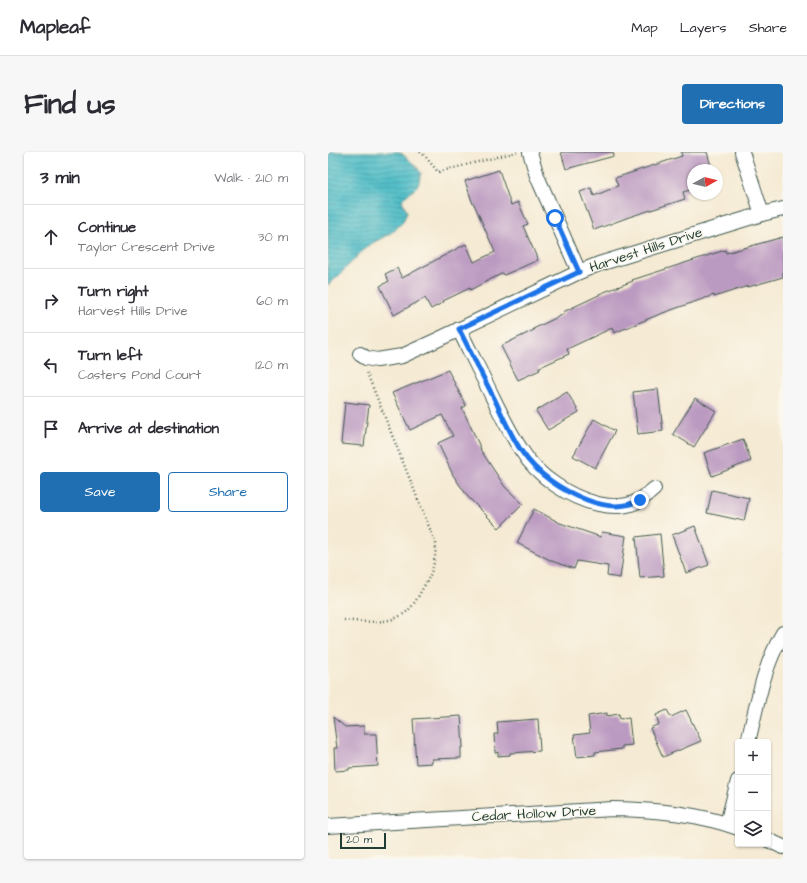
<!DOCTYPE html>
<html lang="en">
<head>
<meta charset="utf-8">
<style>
	:root { --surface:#fff; --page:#f7f7f7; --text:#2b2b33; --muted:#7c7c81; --line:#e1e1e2; --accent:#1f6fb2 }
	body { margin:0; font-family:"Architects Daughter",sans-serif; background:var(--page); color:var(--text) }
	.controls { position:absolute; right:12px; bottom:12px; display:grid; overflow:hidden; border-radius:4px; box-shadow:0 1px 3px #0004 }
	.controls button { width:36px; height:36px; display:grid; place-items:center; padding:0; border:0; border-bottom:1px solid var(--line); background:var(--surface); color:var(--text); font:20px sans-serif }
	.compass { position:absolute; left:359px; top:12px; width:36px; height:36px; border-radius:50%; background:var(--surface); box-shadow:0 1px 3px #0004; rotate:82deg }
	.scale { position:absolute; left:12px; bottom:10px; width:46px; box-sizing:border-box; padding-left:4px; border:2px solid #1f3d34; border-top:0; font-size:11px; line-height:14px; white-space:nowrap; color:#1f3d34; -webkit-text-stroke:3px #fbf7ec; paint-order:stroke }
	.stop { position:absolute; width:12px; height:12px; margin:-9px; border:3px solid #1a73e8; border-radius:50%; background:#fff }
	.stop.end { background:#1a73e8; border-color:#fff; box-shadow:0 1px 4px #0008 }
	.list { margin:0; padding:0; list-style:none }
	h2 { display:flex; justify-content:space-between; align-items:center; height:52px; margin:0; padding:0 16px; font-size:17px }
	h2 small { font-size:13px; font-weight:400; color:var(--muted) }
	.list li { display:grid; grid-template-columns:26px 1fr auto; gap:12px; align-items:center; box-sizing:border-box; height:64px; padding:0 16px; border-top:1px solid var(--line) }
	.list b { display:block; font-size:15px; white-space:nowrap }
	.list p { margin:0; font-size:13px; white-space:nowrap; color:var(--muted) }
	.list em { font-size:13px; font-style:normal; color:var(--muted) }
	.actions { display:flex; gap:8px; padding:12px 16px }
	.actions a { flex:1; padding:9px 0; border:1px solid var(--accent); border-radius:4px; text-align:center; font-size:14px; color:var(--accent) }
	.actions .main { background:var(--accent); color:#fff }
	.icon { flex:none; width:22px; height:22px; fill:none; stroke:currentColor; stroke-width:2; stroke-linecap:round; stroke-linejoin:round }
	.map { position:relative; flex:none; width:455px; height:707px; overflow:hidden; border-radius:4px }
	header { display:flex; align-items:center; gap:24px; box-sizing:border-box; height:56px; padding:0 20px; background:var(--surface); border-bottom:1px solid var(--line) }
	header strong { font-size:19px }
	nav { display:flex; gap:22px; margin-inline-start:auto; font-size:14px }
	.intro { display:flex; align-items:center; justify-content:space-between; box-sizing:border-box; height:96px; padding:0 24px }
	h1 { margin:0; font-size:28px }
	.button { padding:10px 18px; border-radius:4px; background:var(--accent); color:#fff; font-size:14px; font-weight:700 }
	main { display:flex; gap:24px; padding:0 24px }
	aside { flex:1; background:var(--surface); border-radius:4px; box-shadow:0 1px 3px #0004 }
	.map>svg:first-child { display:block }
	.water { fill:url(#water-rules); stroke:#387d7e }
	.building { fill:#bb9ac1 }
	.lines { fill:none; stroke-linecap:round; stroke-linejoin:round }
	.minor-casing { stroke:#3f574c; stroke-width:16 }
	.path { stroke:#3f574c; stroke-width:2.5; stroke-dasharray:1 3; stroke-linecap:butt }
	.minor { stroke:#fff; stroke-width:14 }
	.route { stroke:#1a73e8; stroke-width:5 }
	.labels { text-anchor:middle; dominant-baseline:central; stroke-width:3; stroke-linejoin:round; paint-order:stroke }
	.street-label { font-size:14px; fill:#1f3d34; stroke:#fbf7ec }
</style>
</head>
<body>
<header>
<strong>Mapleaf</strong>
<nav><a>Map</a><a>Layers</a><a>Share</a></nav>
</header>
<div class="intro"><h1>Find us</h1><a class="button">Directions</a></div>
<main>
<aside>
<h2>3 min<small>Walk · 210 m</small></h2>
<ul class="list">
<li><svg class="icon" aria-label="ahead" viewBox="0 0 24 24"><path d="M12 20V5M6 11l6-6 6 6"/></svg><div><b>Continue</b><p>Taylor Crescent Drive</p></div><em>30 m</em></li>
<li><svg class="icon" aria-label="right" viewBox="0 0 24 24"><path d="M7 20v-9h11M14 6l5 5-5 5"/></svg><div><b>Turn right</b><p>Harvest Hills Drive</p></div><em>60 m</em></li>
<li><svg class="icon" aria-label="left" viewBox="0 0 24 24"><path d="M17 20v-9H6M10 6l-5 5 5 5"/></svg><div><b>Turn left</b><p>Casters Pond Court</p></div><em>120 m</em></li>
<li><svg class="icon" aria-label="arrive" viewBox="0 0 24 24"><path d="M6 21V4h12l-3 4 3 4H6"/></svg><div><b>Arrive at destination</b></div></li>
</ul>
<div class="actions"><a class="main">Save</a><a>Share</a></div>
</aside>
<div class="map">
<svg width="455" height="707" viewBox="0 0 455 707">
	<defs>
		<pattern id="water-rules" width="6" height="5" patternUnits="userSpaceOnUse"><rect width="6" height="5" fill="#50bdc8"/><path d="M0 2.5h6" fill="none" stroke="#429ba3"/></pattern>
	</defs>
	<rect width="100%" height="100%" fill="#fbf7ec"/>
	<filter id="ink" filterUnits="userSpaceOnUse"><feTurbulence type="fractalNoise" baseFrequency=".025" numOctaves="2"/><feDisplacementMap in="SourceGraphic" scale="8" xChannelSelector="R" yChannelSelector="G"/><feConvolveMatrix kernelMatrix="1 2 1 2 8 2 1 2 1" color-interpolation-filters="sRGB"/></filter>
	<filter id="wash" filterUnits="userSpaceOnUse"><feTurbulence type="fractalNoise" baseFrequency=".012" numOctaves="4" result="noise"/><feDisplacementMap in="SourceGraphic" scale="16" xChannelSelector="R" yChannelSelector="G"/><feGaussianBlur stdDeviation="0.9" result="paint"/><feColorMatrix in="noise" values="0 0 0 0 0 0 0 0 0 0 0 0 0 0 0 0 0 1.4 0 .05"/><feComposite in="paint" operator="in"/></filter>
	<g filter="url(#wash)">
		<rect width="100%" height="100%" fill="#f5ead3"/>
		<path class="water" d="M 1,0 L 72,0 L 88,14 L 93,21 C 90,41 85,35 74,48 L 79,60 C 77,66 75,70 71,74 C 63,83 50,87 40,94 C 25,106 15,122 0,133 L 0,7 Z"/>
		<g id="blocks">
			<g class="building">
				<path d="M 233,0 L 285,0 L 286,4 L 238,17 Z"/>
				<path d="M 353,0 L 379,0 L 384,18 L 365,18 L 365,37 L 355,40 L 357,47 L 301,65 L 266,78 L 252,40 L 263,36 L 266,44 L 290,34 L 287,26 L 354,4 Z"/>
				<path d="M 171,18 L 183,53 L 190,50 L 200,72 L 195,74 L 210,108 L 176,123 L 175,121 L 142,138 L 142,136 L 115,149 L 116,150 L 103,157 L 97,146 L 66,163 L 52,134 L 61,129 L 57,122 L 69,116 L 74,126 L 138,92 L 146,110 L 167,100 L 146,52 L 145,52 L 137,29 Z"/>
				<path d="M 455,85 L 455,125 L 420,135 L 420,134 L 386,145 L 386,143 L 332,162 L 286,181 L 284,176 L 239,197 L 241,202 L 210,216 L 212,218 L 190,228 L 173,194 L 206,178 L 205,177 L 236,162 L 235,160 L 271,143 L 271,142 L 305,129 L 304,128 L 397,98 L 398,101 Z"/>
				<path d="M 120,218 L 138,254 L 134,256 L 153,297 L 152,297 L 177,335 L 195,352 L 171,376 L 140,345 L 125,323 L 110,291 L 125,284 L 114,263 L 82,278 L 64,241 Z"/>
				<path d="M 330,237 L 335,279 L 310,282 L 305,240 Z"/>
				<path d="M 239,240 L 251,260 L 220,278 L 208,259 Z"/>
				<path d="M 367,246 L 388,259 L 366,295 L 345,282 Z"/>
				<path d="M 17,250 L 41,253 L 36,294 L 13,292 Z"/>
				<path d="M 266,267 L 287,279 L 267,316 L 245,304 Z"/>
				<path d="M 415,287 L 423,309 L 384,324 L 376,301 Z"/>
				<path d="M 384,338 L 421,346 L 416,369 L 379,361 Z"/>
				<path d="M 206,357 L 232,371 L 273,385 L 274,380 L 298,384 L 292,426 L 279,424 L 280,414 L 249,409 L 246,417 L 224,409 L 189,391 Z"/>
				<path d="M 367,374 L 381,413 L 358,421 L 344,383 Z"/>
				<path d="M 332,382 L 336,424 L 312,426 L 308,385 Z"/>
				<path d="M 339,558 L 343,565 L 358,558 L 373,589 L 335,605 L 322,576 L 331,572 L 328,563 Z"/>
				<path d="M 279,561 L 279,564 L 291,562 L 292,567 L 301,566 L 304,593 L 294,594 L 294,597 L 267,600 L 267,603 L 249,605 L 246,583 L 262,581 L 260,564 Z"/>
				<path d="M 133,564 L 135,595 L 133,595 L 133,606 L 104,607 L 104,611 L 88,612 L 85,567 Z"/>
				<path d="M 5,565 L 17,575 L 36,574 L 36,582 L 48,582 L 50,614 L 21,616 L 21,618 L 7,619 L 6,596 L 9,596 Z"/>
				<path d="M 210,567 L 212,599 L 182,601 L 182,603 L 170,604 L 170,600 L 167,601 L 166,582 L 170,582 L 169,570 Z"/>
			</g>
		</g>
	</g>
	<g filter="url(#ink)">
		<use href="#blocks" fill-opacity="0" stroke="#3f574c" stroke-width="1"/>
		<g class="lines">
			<g class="minor-casing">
				<g id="minor">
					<path d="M 202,0 L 209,24 L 251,120"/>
					<path d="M 414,0 L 434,62"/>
					<path d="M 131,177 C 142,200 154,223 165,246 C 174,264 183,283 194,299 C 209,324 242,346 270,352 C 294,357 308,354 326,337"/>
					<path d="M 32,202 L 38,206 L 49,208 L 74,204 L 109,188 L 251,120 L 271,112 L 434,62 L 455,57"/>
					<path d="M 420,590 C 429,553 435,515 455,481"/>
					<path d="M 399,672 L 410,629"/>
					<path d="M 0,674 L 285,657 C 327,658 370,661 410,676"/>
					<path d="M 440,688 L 455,695"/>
				</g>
			</g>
			<g class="path">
				<path d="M 92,0 L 97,4 L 110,20 L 189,0"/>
				<path d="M 16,468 C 35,470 60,473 77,461 C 85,455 90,445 95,436 C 105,420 107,411 108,392 L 39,221"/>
			</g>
			<use href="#minor" class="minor"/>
		</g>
	</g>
	<g class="lines" filter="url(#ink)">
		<path class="route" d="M 227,66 L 251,120 L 131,177 C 143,201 155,225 167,248 C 175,265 183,284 194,300 C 209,322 234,339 259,348 C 277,355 295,357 312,348"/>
	</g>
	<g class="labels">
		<g class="street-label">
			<text transform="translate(318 98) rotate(-18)">Harvest Hills Drive</text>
			<text transform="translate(206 662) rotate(-3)">Cedar Hollow Drive</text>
		</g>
	</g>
</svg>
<div class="controls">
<button>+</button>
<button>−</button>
<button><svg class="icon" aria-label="layers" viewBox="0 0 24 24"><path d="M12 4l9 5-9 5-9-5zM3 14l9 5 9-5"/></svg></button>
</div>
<svg class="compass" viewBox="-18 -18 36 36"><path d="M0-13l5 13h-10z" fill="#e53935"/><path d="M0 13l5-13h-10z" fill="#7c7c81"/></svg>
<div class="scale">20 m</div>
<div class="stop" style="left:227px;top:66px"></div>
<div class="stop end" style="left:312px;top:348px"></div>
</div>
</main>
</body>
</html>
